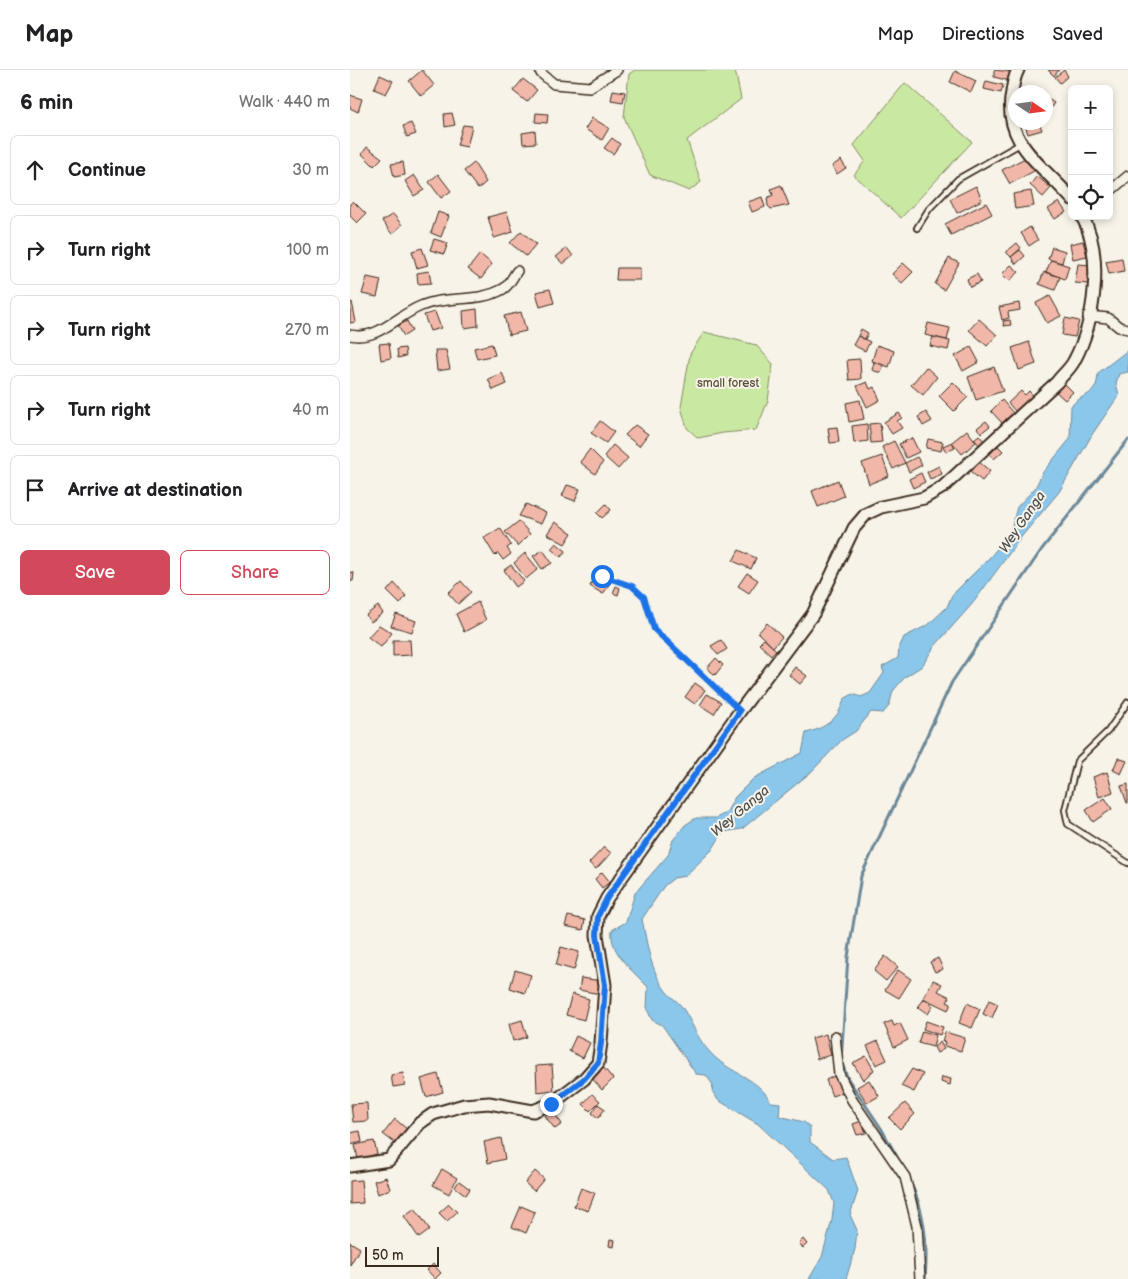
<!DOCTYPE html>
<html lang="en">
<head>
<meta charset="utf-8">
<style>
	:root { --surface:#fff; --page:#f6f6f6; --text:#202124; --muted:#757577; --line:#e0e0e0; --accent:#d1495b }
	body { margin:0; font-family:"Balsamiq Sans",sans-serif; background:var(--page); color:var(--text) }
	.controls { position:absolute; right:15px; top:15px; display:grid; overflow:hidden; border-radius:8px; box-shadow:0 2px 8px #0003 }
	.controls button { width:45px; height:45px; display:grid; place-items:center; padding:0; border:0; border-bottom:1px solid var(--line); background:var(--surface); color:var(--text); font:25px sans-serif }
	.compass { position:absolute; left:658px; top:15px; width:45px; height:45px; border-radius:50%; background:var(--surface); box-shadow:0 2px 8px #0003; rotate:103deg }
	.scale { position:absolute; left:15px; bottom:12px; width:74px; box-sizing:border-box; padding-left:5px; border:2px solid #3b2a1e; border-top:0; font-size:14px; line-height:18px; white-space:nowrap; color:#3b2a1e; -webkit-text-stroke:4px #f7f3e8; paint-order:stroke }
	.stop { position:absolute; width:15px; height:15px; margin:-11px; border:4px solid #1a73e8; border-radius:50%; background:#fff }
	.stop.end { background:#1a73e8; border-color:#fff; box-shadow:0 1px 5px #0008 }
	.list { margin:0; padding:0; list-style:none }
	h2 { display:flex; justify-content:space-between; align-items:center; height:65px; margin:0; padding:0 20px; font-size:21px }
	h2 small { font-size:16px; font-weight:400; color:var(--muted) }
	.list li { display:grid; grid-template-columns:32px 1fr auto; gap:15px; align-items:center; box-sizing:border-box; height:70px; margin:0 10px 10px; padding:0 10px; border:1px solid var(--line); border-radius:8px }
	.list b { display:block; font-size:19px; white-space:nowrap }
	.list em { font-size:16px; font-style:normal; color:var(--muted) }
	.actions { display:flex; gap:10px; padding:15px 20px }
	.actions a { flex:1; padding:11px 0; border:1px solid var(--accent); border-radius:8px; text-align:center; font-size:18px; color:var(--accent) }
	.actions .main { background:var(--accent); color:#fff }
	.icon { flex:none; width:28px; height:28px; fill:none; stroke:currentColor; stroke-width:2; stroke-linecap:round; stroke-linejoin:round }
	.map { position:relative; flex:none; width:778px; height:1209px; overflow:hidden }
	header { display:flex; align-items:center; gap:30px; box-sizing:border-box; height:70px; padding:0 25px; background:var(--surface); border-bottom:1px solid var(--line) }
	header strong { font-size:24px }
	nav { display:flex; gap:28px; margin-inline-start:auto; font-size:18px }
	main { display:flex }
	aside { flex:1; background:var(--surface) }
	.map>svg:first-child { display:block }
	.green { fill:#c9e9a2; stroke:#828a60 }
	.water { fill:#8bc7eb; stroke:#6b8899 }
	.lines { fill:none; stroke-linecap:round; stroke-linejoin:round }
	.stream { stroke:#6b8899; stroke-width:3 }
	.building { fill:#f1b8a9; stroke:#3b2a1e }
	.service-casing { stroke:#3b2a1e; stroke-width:8 }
	.minor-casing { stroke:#3b2a1e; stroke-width:12 }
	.tertiary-casing { stroke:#3b2a1e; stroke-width:15 }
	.path { stroke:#3b2a1e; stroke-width:2; stroke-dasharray:4 4; stroke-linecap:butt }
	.service { stroke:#f7f3e8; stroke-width:4.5 }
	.minor { stroke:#f7f3e8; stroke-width:9 }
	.tertiary { stroke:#f7f3e8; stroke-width:11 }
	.route { stroke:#1a73e8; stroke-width:6 }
	.labels { text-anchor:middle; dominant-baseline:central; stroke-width:4; stroke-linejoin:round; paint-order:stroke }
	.park-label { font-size:12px; fill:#575038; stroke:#f7f3e8 }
	.water-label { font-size:14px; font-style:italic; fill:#4f5151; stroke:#f7f3e8 }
</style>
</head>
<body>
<header>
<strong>Map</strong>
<nav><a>Map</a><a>Directions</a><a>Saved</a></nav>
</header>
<main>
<aside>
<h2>6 min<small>Walk · 440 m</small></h2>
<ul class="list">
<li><svg class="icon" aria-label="ahead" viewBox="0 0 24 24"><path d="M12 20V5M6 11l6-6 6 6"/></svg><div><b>Continue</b></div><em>30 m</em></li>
<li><svg class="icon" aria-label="right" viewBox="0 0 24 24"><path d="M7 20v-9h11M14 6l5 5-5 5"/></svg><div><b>Turn right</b></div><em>100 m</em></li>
<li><svg class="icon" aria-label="right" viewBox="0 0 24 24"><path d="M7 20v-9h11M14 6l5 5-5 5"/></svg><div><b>Turn right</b></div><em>270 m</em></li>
<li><svg class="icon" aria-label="right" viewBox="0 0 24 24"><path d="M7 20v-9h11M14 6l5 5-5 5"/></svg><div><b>Turn right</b></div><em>40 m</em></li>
<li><svg class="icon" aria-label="arrive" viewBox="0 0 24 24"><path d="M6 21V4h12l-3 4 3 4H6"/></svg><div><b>Arrive at destination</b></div></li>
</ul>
<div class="actions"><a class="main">Save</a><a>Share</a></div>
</aside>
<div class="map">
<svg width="778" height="1209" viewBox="0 0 778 1209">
	<rect width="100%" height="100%" fill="#f7f3e8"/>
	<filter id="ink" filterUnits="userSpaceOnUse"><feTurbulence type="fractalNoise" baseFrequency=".02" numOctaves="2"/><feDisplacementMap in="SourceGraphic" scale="10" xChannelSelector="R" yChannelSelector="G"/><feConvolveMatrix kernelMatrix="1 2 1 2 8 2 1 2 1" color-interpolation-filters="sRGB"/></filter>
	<g filter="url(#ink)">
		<g class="green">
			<path d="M 285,0 L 385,0 L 391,29 L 337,70 L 351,112 L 339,121 L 300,105 L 274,47 L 279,4 Z"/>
			<path d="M 555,13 L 622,72 L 551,148 L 504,105 L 515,91 L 504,75 Z"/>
			<path d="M 354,262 L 406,275 L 423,294 L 418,331 L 406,360 L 373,363 L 348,368 L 337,358 L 331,337 L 340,284 Z"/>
		</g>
		<path class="water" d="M 778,280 L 778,302 L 769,304 L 766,313 L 769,325 L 743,363 L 709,422 L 672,466 L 623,533 L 584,577 L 572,596 L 555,607 L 543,621 L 539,636 L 533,643 L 521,642 L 506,661 L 492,670 L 461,702 L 392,759 L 373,762 L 362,780 L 335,806 L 324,808 L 314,816 L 292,849 C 297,873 300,900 316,921 C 320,927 328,931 332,937 C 346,958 347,972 368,990 C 385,1004 409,1010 421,1032 L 430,1033 L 429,1046 L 454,1052 L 460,1057 L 460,1072 L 483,1089 L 496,1087 L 508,1121 L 500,1145 L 507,1160 L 505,1179 L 496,1209 L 459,1209 L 472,1187 L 482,1150 L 484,1133 L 479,1120 L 408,1054 L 368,1030 L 362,1021 L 363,1015 L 356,1005 L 346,1004 L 312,955 L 302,950 L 297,939 L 298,917 C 283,901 259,883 262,860 L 276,852 L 285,823 L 318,785 L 323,770 L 335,755 L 346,748 L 366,748 L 376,743 L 385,727 L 404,708 L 452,683 L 456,663 C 475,658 489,649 494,629 L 503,624 L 511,627 L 520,623 L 534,603 L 532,597 L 548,588 L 549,578 L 554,567 L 578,555 L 597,537 L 602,525 L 641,486 L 660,463 L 667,437 L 685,418 L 693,402 L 720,369 L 721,336 C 735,321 747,328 748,303 Z"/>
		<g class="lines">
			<g class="stream">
				<path d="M 551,1094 L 531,1058 L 498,1009 L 491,991 L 498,887 L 511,806 L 602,612 L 692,479 L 778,370"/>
				<path d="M 559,1110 C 575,1140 578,1176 575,1209"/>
			</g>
		</g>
		<g class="building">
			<path d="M 72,0 L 84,15 L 71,26 L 59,11 Z"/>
			<path d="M 644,0 L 662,2 L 660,11 L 644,7 Z"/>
			<path d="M 698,0 L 709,0 L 704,6 Z"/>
			<path d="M 714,0 L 718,6 L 710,13 L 705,7 Z"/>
			<path d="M 605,1 L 626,11 L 621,22 L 600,12 Z"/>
			<path d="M 30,5 L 43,11 L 36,24 L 24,19 Z"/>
			<path d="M 173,9 L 187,20 L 177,32 L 163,21 Z"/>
			<path d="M 636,11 L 653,15 L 651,23 L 634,19 Z"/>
			<path d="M 263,20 L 275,22 L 273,32 L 261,30 Z"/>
			<path d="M 0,25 L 12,29 L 8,42 L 0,38 Z"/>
			<path d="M 696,27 L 704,33 L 700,39 L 696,36 Z"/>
			<path d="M 102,43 L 105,55 L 95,57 L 94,44 Z"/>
			<path d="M 186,43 L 198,44 L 197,53 L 185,52 Z"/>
			<path d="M 242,48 L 259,58 L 252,70 L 235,59 Z"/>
			<path d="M 674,52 L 689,52 L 692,60 L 678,64 Z"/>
			<path d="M 61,53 L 66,64 L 57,67 L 53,56 Z"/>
			<path d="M 113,55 L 122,56 L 117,77 L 107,75 Z"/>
			<path d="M 185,61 L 186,73 L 173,74 L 172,63 Z"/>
			<path d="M 262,68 L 270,74 L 263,84 L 254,78 Z"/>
			<path d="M 17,77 L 32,88 L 24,96 L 12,84 Z"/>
			<path d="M 677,87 L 684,101 L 660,114 L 652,100 Z"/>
			<path d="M 491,90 L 496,98 L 487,104 L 482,96 Z"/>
			<path d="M 53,92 L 55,105 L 44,107 L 41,94 Z"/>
			<path d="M 124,93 L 136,112 L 128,119 L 114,101 Z"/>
			<path d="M 88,104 L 101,121 L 91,128 L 79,112 Z"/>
			<path d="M 64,105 L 74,120 L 64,126 L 55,111 Z"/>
			<path d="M 687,106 L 701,118 L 693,127 L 680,115 Z"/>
			<path d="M 431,115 L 439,135 L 421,139 L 418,136 L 417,128 L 423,125 L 421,119 Z"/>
			<path d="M 626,116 L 632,130 L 607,143 L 600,129 Z"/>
			<path d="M 681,121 L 684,136 L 665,139 L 663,124 Z"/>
			<path d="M 412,127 L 415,137 L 402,142 L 398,132 Z"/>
			<path d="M 3,131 L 16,144 L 7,153 L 0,146 L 0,134 Z"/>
			<path d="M 709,132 L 716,142 L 705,149 L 698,139 Z"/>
			<path d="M 636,133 L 642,144 L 601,165 L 595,154 Z"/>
			<path d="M 88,142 L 99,146 L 91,167 L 81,163 Z"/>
			<path d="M 157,142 L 163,162 L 144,168 L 138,147 Z"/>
			<path d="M 43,144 L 52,155 L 42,164 L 32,151 Z"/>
			<path d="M 680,157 L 688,170 L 679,176 L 671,163 Z"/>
			<path d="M 171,161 L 186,174 L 176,186 L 160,173 Z"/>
			<path d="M 84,169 L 98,173 L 94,184 L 80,180 Z"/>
			<path d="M 733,171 L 737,186 L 723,189 L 720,174 Z"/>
			<path d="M 667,173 L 671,178 L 661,187 L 656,182 Z"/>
			<path d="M 702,177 L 715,181 L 712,193 L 698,189 Z"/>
			<path d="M 72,178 L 78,195 L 67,198 L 62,181 Z"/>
			<path d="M 217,178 L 223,186 L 213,194 L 206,187 Z"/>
			<path d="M 670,180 L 675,186 L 666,194 L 661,187 Z"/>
			<path d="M 130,184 L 142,194 L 131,209 L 118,199 Z"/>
			<path d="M 599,188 L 609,193 L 594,220 L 585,214 Z"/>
			<path d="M 772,188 L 774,201 L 759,204 L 756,191 Z"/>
			<path d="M 701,190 L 719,196 L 715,209 L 696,202 Z"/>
			<path d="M 553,193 L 563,202 L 552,213 L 542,204 Z"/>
			<path d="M 728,194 L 741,195 L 738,214 L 725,213 Z"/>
			<path d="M 661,195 L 669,202 L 659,211 L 652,204 Z"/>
			<path d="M 267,198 L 290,198 L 290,210 L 266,210 Z"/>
			<path d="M 79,201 L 81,213 L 68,214 L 67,203 Z"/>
			<path d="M 694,202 L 710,207 L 705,220 L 689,214 Z"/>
			<path d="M 627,204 L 631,212 L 620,217 L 617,209 Z"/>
			<path d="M 17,207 L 31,210 L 27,227 L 12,224 Z"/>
			<path d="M 200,219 L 204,233 L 190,237 L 186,222 Z"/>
			<path d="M 700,226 L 711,246 L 697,253 L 686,233 Z"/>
			<path d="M 2,232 L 6,252 L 0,253 L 0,233 Z"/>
			<path d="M 669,233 L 670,240 L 658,242 L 659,248 L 652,250 L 649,237 Z"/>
			<path d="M 127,239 L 128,256 L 114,258 L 113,241 Z"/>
			<path d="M 85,242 L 91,258 L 80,261 L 74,245 Z"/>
			<path d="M 171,242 L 176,261 L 159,265 L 154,246 Z"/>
			<path d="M 715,248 L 729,251 L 725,267 L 712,265 Z"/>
			<path d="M 629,249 L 647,265 L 637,276 L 619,260 Z"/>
			<path d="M 660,250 L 661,255 L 654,256 L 653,251 Z"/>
			<path d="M 57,251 L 62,261 L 54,266 L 48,256 Z"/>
			<path d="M 578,253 L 600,258 L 597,270 L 575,265 Z"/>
			<path d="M 511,259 L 518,263 L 515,269 L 508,266 Z"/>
			<path d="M 508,266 L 520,272 L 515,281 L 503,275 Z"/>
			<path d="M 583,267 L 600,271 L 598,280 L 580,276 Z"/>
			<path d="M 679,272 L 686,294 L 669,300 L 662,278 Z"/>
			<path d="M 39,273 L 41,288 L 31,290 L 29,274 Z"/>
			<path d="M 142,274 L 145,285 L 127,289 L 124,278 Z"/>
			<path d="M 527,275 L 544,281 L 539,297 L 522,291 Z"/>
			<path d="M 621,277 L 629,292 L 613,301 L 605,286 Z"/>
			<path d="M 55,278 L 56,286 L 48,288 L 47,279 Z"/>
			<path d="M 85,280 L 96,280 L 100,299 L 87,301 Z"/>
			<path d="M 510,289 L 511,309 L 499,310 L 497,290 Z"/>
			<path d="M 524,292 L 533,295 L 531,303 L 522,300 Z"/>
			<path d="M 576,297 L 587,307 L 573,325 L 561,315 Z"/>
			<path d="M 644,297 L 653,321 L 626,330 L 618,307 Z"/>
			<path d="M 152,303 L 157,314 L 143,320 L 138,309 Z"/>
			<path d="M 517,312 L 520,319 L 524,317 L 530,330 L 517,337 L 507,316 Z"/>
			<path d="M 603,312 L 618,327 L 604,341 L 589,326 Z"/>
			<path d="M 713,312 L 723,322 L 715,330 L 705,321 Z"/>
			<path d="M 671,321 L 675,325 L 679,321 L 684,327 L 667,343 L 658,333 Z"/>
			<path d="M 510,330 L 514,349 L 499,352 L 496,333 Z"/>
			<path d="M 652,330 L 663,343 L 652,353 L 641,341 Z"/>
			<path d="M 576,342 L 582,351 L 573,356 L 568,347 Z"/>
			<path d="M 549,343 L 552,348 L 547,351 L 552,358 L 542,364 L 534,352 Z"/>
			<path d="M 250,351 L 264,362 L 256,373 L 241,363 Z"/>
			<path d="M 636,351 L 640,356 L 631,363 L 627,358 Z"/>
			<path d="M 530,353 L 532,372 L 521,373 L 519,354 Z"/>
			<path d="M 517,354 L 518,371 L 504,373 L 502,356 Z"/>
			<path d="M 285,355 L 298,364 L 289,376 L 275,365 Z"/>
			<path d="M 487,357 L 489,372 L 480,373 L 478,358 Z"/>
			<path d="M 617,360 L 626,372 L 612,384 L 602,372 Z"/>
			<path d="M 629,365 L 634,371 L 629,375 L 624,369 Z"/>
			<path d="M 562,368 L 569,382 L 556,388 L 549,374 Z"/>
			<path d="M 578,369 L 593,372 L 591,381 L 576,378 Z"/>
			<path d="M 544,371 L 555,393 L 543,399 L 532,377 Z"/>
			<path d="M 602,372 L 605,378 L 596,382 L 593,376 Z"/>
			<path d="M 263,375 L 278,388 L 268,399 L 254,386 Z"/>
			<path d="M 648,376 L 653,381 L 644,389 L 640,384 Z"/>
			<path d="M 240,379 L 253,392 L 245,404 L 230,392 Z"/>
			<path d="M 532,386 L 539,406 L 519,414 L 512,393 Z"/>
			<path d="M 567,387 L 572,395 L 559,402 L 555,393 Z"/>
			<path d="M 629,392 L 640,401 L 632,411 L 621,402 Z"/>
			<path d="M 589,396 L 592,404 L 580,409 L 577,402 Z"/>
			<path d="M 571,403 L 575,412 L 563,418 L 559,409 Z"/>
			<path d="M 488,410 L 494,426 L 468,437 L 462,421 Z"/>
			<path d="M 217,415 L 230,419 L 225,431 L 212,426 Z"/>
			<path d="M 176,434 L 196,443 L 191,454 L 169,446 Z"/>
			<path d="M 256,434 L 261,440 L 252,448 L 247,443 Z"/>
			<path d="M 169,451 L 180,464 L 168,476 L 155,462 Z"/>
			<path d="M 205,452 L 222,463 L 215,474 L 197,464 Z"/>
			<path d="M 150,458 L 161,475 L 157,478 L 161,484 L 153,490 L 148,483 L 145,486 L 134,468 Z"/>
			<path d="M 206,473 L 216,481 L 211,487 L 201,479 Z"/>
			<path d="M 193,480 L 202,493 L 192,499 L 183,486 Z"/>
			<path d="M 389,480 L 406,488 L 401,499 L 383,491 Z"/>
			<path d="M 175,483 L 188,499 L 176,509 L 164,493 Z"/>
			<path d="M 161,495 L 174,511 L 166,517 L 154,500 Z"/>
			<path d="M 0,502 L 4,503 L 3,511 L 0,511 Z"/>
			<path d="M 397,503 L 408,510 L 399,523 L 388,516 Z"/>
			<path d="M 246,505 L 260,513 L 253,524 L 240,516 Z"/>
			<path d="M 111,511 L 121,522 L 108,534 L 98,523 Z"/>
			<path d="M 44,513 L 56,526 L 50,534 L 37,521 Z"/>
			<path d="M 266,516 L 270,518 L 268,525 L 263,523 Z"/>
			<path d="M 128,532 L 136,550 L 114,562 L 106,544 Z"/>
			<path d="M 28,536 L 33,543 L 21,552 L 16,545 Z"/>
			<path d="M 46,544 L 66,551 L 62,562 L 41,556 Z"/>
			<path d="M 417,553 L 432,567 L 423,577 L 408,563 Z"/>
			<path d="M 29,555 L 42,563 L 31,577 L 18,567 Z"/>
			<path d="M 414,569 L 426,580 L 421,585 L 409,574 Z"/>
			<path d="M 43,570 L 60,570 L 61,585 L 43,586 Z"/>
			<path d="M 371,570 L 377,579 L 368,585 L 361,576 Z"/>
			<path d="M 366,588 L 373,595 L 365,605 L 357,598 Z"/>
			<path d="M 445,597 L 457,606 L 450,614 L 439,605 Z"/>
			<path d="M 345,613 L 355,620 L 345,634 L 335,627 Z"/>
			<path d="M 357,624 L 371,632 L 364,644 L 350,635 Z"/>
			<path d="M 768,688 L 777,691 L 771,704 L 763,700 Z"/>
			<path d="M 757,702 L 763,722 L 749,727 L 743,707 Z"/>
			<path d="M 778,714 L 778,733 L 777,733 L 771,716 Z"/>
			<path d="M 755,728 L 762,739 L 743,752 L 736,740 Z"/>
			<path d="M 254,777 L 261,783 L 246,799 L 239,793 Z"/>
			<path d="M 252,802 L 260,812 L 252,818 L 245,809 Z"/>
			<path d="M 218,846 L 235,850 L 233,860 L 215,856 Z"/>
			<path d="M 211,877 L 229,882 L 224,900 L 206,895 Z"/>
			<path d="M 535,886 L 548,897 L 536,911 L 524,901 Z"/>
			<path d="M 588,888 L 593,899 L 585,902 L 580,892 Z"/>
			<path d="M 165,900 L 181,905 L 175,923 L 160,918 Z"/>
			<path d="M 548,900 L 561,909 L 549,928 L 535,920 Z"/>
			<path d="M 231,908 L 252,911 L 250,924 L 229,920 Z"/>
			<path d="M 583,910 L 592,914 L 588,921 L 600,927 L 597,932 L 601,934 L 598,940 L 573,928 Z"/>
			<path d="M 222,924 L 239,929 L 234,950 L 216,945 Z"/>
			<path d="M 574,929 L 583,936 L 578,944 L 568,937 Z"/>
			<path d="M 639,930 L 648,934 L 642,948 L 633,944 Z"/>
			<path d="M 617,933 L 630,939 L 622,958 L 609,953 Z"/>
			<path d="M 172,950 L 177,967 L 163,971 L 159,954 Z"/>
			<path d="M 542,951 L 544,956 L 550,953 L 558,970 L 544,977 L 534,954 Z"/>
			<path d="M 576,951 L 593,957 L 590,965 L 573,959 Z"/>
			<path d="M 572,961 L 586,965 L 583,977 L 568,973 Z"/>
			<path d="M 595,962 L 615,968 L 611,981 L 594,976 L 595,972 L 592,971 Z"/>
			<path d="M 476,964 L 481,985 L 467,989 L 462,968 Z"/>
			<path d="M 226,966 L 240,973 L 233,988 L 219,981 Z"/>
			<path d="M 528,971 L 537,990 L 526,995 L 517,976 Z"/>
			<path d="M 590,972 L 594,979 L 587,983 L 584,977 Z"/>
			<path d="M 516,986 L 524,1000 L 513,1010 L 503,993 Z"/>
			<path d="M 202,995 L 204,1020 L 187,1022 L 186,996 Z"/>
			<path d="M 254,998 L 263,1009 L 252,1020 L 242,1008 Z"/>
			<path d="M 562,999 L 573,1004 L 564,1022 L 551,1016 Z"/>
			<path d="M 53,1003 L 55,1015 L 43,1017 L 41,1005 Z"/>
			<path d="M 88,1004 L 93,1022 L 76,1027 L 71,1009 Z"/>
			<path d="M 486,1005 L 493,1022 L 482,1026 L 476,1010 Z"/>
			<path d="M 592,1007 L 601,1009 L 600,1015 L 591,1012 Z"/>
			<path d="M 519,1010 L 529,1026 L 517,1033 L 507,1017 Z"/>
			<path d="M 242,1024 L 250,1031 L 240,1041 L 233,1034 Z"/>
			<path d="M 17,1033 L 18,1051 L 3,1052 L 1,1034 Z"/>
			<path d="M 555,1033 L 565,1044 L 550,1059 L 539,1048 Z"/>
			<path d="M 248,1034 L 255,1039 L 248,1048 L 242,1043 Z"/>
			<path d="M 202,1040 L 212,1054 L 205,1059 L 195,1046 Z"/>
			<path d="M 45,1049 L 58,1060 L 46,1074 L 33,1064 Z"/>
			<path d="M 512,1051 L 516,1063 L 507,1065 L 503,1054 Z"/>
			<path d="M 10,1061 L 12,1072 L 0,1075 L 0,1063 Z"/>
			<path d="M 151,1068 L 155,1089 L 138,1093 L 134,1072 Z"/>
			<path d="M 24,1071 L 27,1084 L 8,1089 L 5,1075 Z"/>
			<path d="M 92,1099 L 107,1108 L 99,1124 L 83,1115 Z"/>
			<path d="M 185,1101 L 194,1109 L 184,1121 L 175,1113 Z"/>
			<path d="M 36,1107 L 40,1119 L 28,1124 L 24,1111 Z"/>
			<path d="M 11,1110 L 13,1133 L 0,1134 L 0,1111 Z"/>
			<path d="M 109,1111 L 120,1119 L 116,1125 L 105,1117 Z"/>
			<path d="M 231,1118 L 245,1123 L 238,1141 L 224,1136 Z"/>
			<path d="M 99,1134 L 107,1142 L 97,1151 L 89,1143 Z"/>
			<path d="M 171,1136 L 185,1142 L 176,1163 L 162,1157 Z"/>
			<path d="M 65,1138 L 80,1160 L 69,1168 L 54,1146 Z"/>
			<path d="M 260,1169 L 265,1170 L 264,1177 L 259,1176 Z"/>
			<path d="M 453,1169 L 457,1174 L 453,1178 L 449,1173 Z"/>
			<path d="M 0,1172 L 10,1178 L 0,1195 Z"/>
			<path d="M 83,1194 L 91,1203 L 85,1209 L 77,1200 Z"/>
		</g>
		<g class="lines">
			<g class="service-casing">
				<g id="service">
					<path d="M 567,158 L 579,139 L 608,109 L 670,74"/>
					<path d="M 778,632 L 758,661 L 727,691 L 715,740 L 718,754 L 778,793"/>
				</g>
			</g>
			<g class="minor-casing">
				<g id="minor">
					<path d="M 190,0 L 191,3 L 204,14 L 240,17 L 267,0"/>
					<path d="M 759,122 L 778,106"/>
					<path d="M 738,246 L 758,248 L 769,257 L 778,259"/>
					<path d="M 0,265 C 28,271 46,246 71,236 C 97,225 129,233 153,219 C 159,216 163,206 167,201"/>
					<path d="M 485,966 L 489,1004 L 502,1030 L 555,1107 L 567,1156 L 570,1209"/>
				</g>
			</g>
			<g class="tertiary-casing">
				<g id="tertiary">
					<path d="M 668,0 C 664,7 663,15 662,22 C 652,73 693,95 722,129"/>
					<path d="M 0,1096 L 39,1090 L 70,1053 L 83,1044 L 114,1035 L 139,1033 L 183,1041 L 201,1034 L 234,1009 L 248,993 L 251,973 L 255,915 L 247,865 L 248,846 L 257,828 L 390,641 L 463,544 L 504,458 L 516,444 L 531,437 L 574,428 L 593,417 L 707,312 C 712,305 720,299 724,291 C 745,252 754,185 732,146"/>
				</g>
			</g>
			<path class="path" d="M 252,506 L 282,517 L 294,527 L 304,559 L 383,634"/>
			<use href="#service" class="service"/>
			<use href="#minor" class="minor"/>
			<use href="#tertiary" class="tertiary"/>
		</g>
	</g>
	<g class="lines" filter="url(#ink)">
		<path class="route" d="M 201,1034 L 234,1009 L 248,993 L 251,973 L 255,915 L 247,865 L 248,846 L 257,828 L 390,641 L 304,559 L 294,527 L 282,516 L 252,506"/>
	</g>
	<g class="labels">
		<g class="park-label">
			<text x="378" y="313">small forest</text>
		</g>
		<g class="water-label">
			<text transform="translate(672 452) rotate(-56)">Wey Ganga</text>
			<text transform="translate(390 741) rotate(-40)">Wey Ganga</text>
		</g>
	</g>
</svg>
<div class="controls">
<button>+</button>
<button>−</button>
<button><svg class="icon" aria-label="locate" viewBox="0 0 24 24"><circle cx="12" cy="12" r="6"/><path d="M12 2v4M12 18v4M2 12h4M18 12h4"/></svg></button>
</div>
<svg class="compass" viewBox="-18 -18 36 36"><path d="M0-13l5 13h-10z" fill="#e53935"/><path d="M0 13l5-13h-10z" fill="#757577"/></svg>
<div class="scale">50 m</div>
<div class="stop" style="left:252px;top:506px"></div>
<div class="stop end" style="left:201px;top:1034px"></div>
</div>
</main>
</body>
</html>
